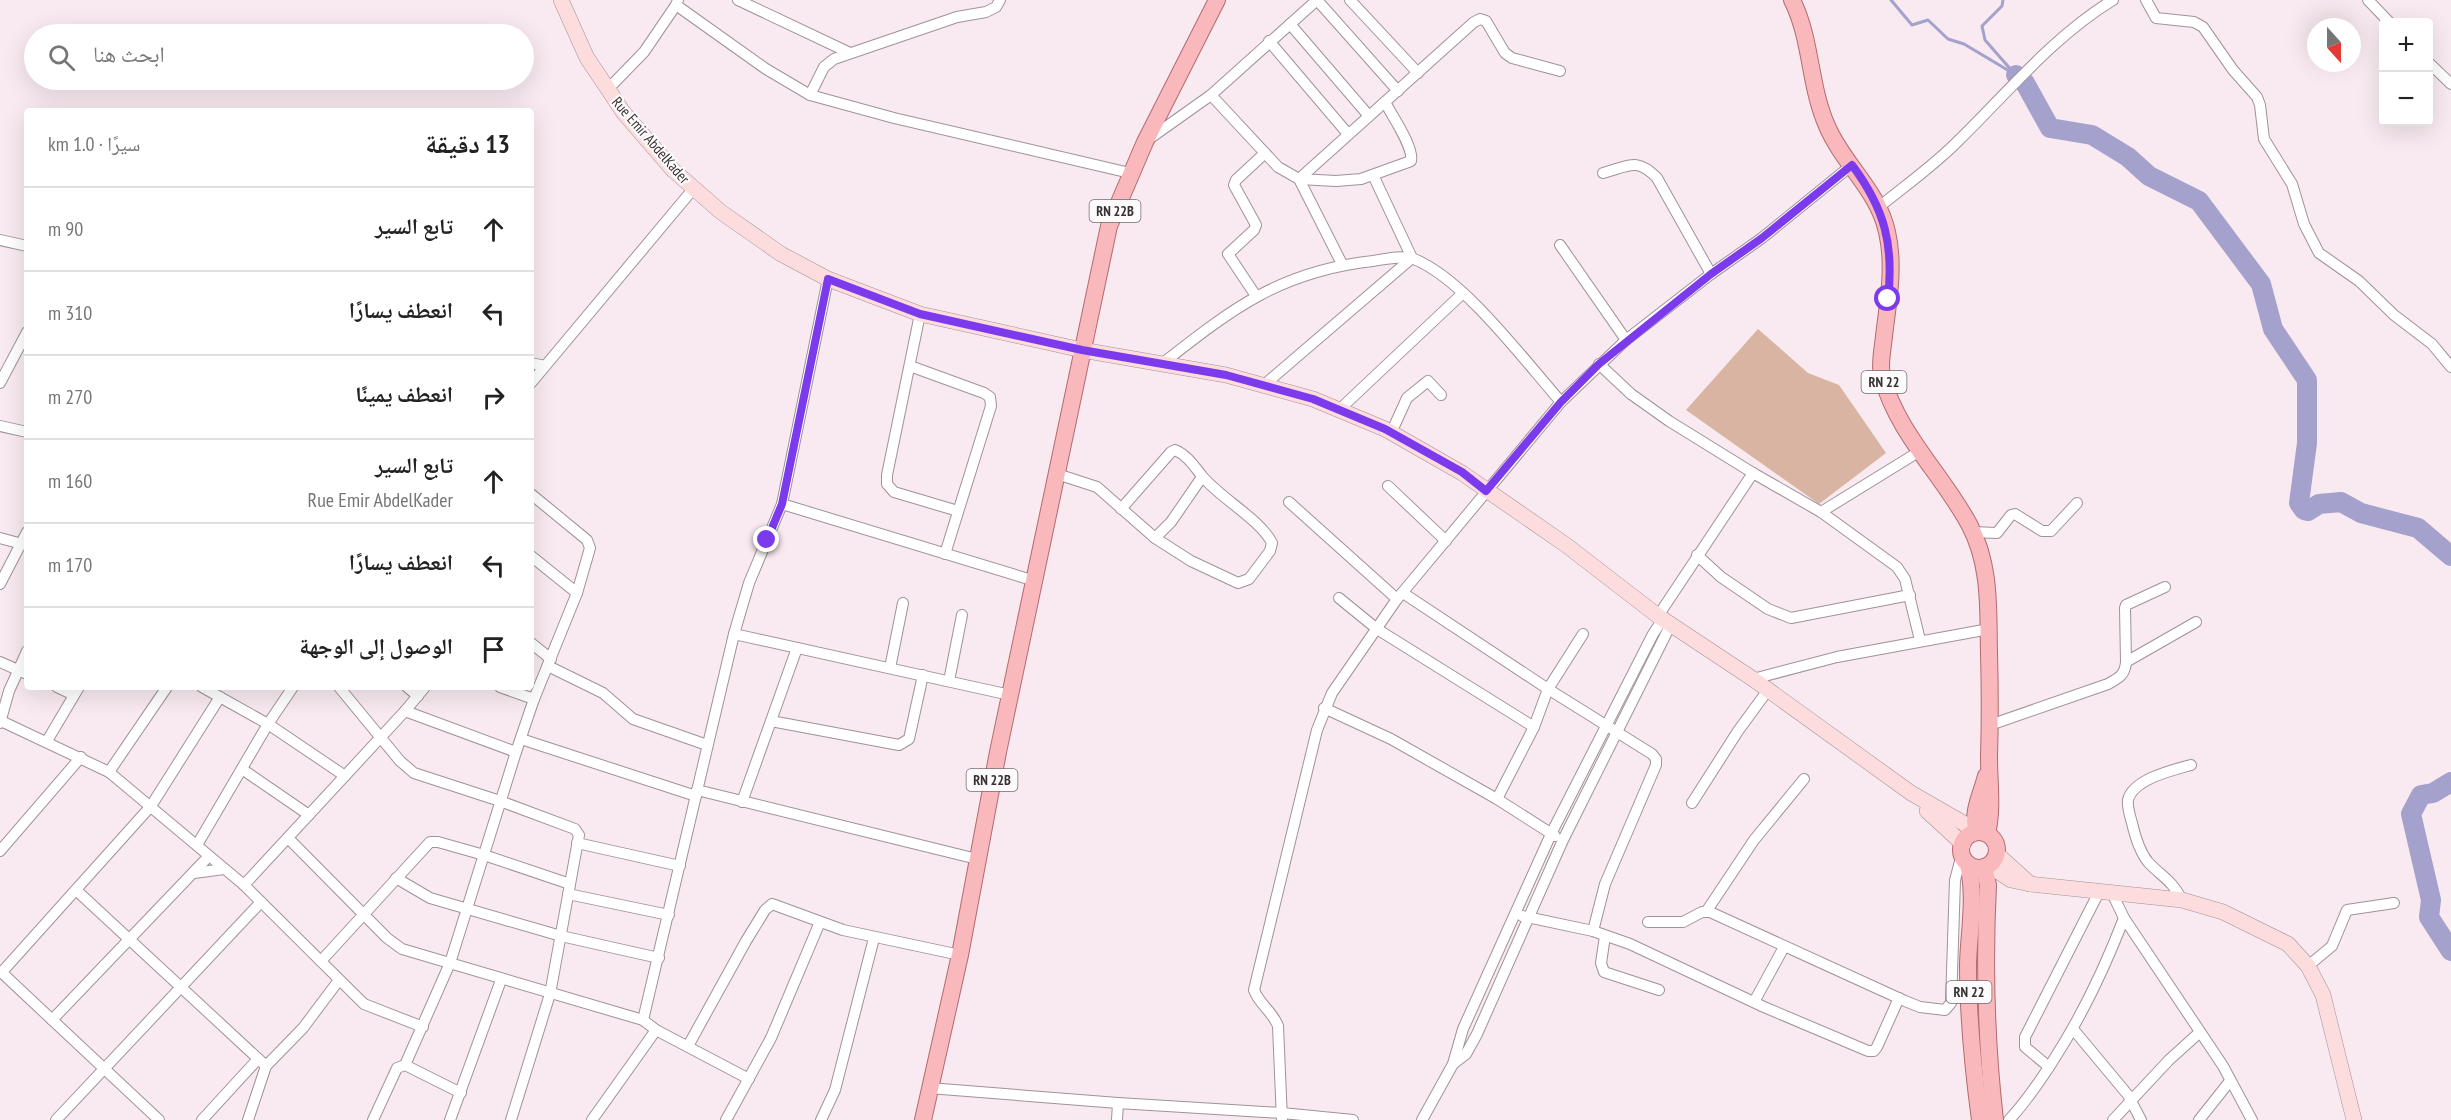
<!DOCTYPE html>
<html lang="ar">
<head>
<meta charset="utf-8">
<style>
	:root { --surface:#fff; --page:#f6f6f6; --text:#222; --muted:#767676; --line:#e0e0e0 }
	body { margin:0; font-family:"PT Sans Narrow","Noto Naskh Arabic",sans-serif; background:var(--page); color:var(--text); direction:rtl }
	.controls { position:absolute; right:18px; top:18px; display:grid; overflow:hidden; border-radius:6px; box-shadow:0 6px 24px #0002 }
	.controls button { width:54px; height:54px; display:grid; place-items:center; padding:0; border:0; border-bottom:2px solid var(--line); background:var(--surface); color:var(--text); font:30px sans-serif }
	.compass { position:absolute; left:2307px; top:18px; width:54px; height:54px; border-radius:50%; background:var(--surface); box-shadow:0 6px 24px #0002; rotate:159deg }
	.stop { position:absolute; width:18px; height:18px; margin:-14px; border:4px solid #7c3aed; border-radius:50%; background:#fff }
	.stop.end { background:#7c3aed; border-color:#fff; box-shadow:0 2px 6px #0008 }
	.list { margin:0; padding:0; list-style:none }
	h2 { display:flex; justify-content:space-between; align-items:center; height:78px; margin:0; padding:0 24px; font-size:26px }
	h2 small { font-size:20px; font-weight:400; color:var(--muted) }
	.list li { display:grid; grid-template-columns:39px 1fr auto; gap:18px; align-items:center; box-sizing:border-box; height:84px; padding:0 24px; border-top:2px solid var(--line) }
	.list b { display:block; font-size:22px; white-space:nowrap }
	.list p { margin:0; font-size:20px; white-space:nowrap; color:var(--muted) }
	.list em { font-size:20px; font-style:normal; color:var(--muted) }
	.icon { flex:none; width:33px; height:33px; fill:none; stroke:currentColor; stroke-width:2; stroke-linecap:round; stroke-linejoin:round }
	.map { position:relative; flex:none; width:2451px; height:1120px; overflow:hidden; direction:ltr }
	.search { position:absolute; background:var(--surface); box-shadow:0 6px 24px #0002; left:24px; top:24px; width:510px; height:66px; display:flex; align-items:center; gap:15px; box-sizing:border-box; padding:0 21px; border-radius:33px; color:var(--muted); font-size:22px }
	.panel { position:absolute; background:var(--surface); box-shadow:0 6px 24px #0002; left:24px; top:108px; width:510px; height:582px; border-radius:6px; direction:rtl }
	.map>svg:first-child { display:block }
	.pitch { fill:#d9b4a3 }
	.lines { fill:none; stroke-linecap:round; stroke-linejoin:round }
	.stream { stroke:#a4a2cc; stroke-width:3 }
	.river { stroke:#a4a2cc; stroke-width:20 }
	.street-casing { stroke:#9f9298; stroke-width:12 }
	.secondary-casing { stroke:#9f9298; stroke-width:16 }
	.primary-casing { stroke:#b26a6f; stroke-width:18 }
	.street { stroke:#fff; stroke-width:10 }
	.secondary { stroke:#fcdcdd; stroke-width:15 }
	.primary { stroke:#f9b8bc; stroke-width:16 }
	.route { stroke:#7c3aed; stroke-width:8 }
	.labels { text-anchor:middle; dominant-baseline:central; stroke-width:4.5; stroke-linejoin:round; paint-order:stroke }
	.shield { fill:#fdfafc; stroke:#726d70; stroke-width:1.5 }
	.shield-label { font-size:14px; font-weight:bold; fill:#373134 }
	.street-label { font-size:15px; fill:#373134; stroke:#fdfafc }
</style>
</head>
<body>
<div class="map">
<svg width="2451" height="1120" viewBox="0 0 2451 1120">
	<rect width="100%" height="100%" fill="#f8eaf0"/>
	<path class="pitch" d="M 1758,329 L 1808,373 L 1839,385 L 1886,453 L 1819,504 L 1686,410 Z"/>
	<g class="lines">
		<g class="stream">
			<path d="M 1891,0 L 1912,25 L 1928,20 L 1948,39 L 1964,44 L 2016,75"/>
			<path d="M 2003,0 L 2002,6 L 1982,26 L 1985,40 L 2013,72"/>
		</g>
		<g class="river">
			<path d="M 2016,75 L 2025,83 L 2050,128 L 2092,135 L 2128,157 L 2149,176 L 2199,201 L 2261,284 L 2273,329 L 2307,380 L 2307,443 L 2299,503 L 2304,510 L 2308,511 L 2319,504 L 2341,502 L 2361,513 L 2418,528 L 2451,556"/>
			<path d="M 2451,782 L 2433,793 L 2421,795 L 2411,814 L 2431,900 L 2429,917 L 2451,951"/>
		</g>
		<g class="street-casing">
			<g id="street">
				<path d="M 678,0 L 676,5 L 766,69 L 810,95 L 894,118 L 1130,173"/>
				<path d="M 738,0 L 850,53"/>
				<path d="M 1317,0 L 1398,91"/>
				<path d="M 1350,0 L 1418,73"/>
				<path d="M 2146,0 L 2156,18 L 2194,22 L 2203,27 L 2233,70 L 2257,97 L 2260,105 L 2264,139 L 2292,184 L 2304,224 L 2319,253 L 2359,281 L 2394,315 L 2432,344 L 2451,367"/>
				<path d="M 2368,0 L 2389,22"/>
				<path d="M 1290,24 L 1369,116"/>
				<path d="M 1269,41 L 1348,134"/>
				<path d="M 2428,62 L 2451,84"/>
				<path d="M 608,89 L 644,52 L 676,5"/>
				<path d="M 810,95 L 824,67 L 834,59 L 957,17 L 986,12 L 996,7 L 1000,0"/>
				<path d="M 1211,95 L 1278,167 L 1299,179 L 1336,181 L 1361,179 L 1411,161 C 1414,147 1392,116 1385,102"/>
				<path d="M 1149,139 L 1211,95 L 1317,0"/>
				<path d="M 1603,173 C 1629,166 1637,157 1657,178 L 1711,274"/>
				<path d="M 1879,207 C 1906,185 1936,164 1960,139 C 2009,91 2054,36 2113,0"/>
				<path d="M 0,240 L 27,246"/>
				<path d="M 1560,245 L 1626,340"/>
				<path d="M 1342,264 L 1299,179 L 1474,22 L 1480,19 L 1486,21 L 1505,53 L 1512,58 L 1560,71"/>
				<path d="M 1256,296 L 1228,254 L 1254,230 L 1256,225 L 1234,185 L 1236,180 L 1265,153"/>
				<path d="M 920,314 L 887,475 L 887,484 L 894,492 L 958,511"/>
				<path d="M 531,363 L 545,366"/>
				<path d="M 1163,363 C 1233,308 1281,271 1373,261 C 1385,259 1403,255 1414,259 C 1464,279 1524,360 1561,402"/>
				<path d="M 1599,364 L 1631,394 L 1669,421 L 1753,473"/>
				<path d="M 910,366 L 984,393 L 990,397 L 991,406 L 945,554"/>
				<path d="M 0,383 L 27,332"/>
				<path d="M 531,383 L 694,188"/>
				<path d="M 1264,385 L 1412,258 L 1373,175"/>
				<path d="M 1339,410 L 1463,293"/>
				<path d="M 0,426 L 27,432"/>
				<path d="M 1391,433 L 1407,398 L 1428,381 L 1441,395"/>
				<path d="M 1057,474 L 1097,487 L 1155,538 L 1191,561 L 1238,583 L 1249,579 L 1270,551 L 1272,543 C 1261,520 1220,498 1202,476 C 1194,466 1187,455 1175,450 L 1171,452 L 1121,509"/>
				<path d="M 1388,486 L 1446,541"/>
				<path d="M 1289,502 L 1397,599"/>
				<path d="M 782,504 L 1035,581"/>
				<path d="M 1821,512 L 1920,451"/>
				<path d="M 1973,532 L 1997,533 L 2011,515 L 2015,514 L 2042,531 L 2051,531 L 2077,503"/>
				<path d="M 0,538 L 26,545"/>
				<path d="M 1155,538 L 1171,522 L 1202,477"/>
				<path d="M 1697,555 L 1721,577 L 1768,609 L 1791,618 L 1910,595"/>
				<path d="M 531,556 L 577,593"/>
				<path d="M 0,584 L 27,532"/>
				<path d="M 1403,593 L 1548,689 L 1652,754 L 1656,759 L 1656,765 L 1605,884 L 1593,931"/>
				<path d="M 1339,598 L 1377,629 L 1534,727"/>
				<path d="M 1658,616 L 1753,473 L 1821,512 L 1897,567 L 1905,579 L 1920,640"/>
				<path d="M 734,634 L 1010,695"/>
				<path d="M 531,643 L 551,659"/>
				<path d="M 0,662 L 27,674"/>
				<path d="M 2126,662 L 2196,622"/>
				<path d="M 548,666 L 603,693 L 633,719 L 707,745"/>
				<path d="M 890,668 L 903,603"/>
				<path d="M 1753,679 L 1837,657 L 1989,629"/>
				<path d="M 949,681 L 962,615"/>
				<path d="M 57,687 L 74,695"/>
				<path d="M 202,687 L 268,724 L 345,776"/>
				<path d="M 339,687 L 400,761 L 414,773 L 500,801 L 575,829 L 579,835 L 550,994 L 511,1120"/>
				<path d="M 407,687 L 418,696"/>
				<path d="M 500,687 L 534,699"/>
				<path d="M 1324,708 L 1391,739 L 1497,799 L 1555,836"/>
				<path d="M 405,711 L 516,752"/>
				<path d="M 1,721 L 109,772 L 244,885 L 364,1004 L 423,1027"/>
				<path d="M 771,721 L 899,745 L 909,739 L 923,675"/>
				<path d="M 0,723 L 9,691 L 27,651"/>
				<path d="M 1990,725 L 2108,684 C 2119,678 2125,675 2126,662 L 2125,608 L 2126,605 L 2165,587"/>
				<path d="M 521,739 L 696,796"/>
				<path d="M 47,741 L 79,687"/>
				<path d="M 242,769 L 309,815"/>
				<path d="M 109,772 L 167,687"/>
				<path d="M 697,790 L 977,859"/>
				<path d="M 1497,799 L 1534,727 L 1548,689 L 1583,634"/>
				<path d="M 742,802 L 797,648"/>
				<path d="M 1692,803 L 1738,731 L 1768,690"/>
				<path d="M 288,838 L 387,938 L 402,949 L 643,1020 L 656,1030 L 749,1079"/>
				<path d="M 577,843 L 680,866"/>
				<path d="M 197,845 L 268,724 L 293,687"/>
				<path d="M 0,851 L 81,757"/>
				<path d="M 194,873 L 224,869"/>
				<path d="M 396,878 L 430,898 L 561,936 L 659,958"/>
				<path d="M 244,885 L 405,711 L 425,687"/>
				<path d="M 76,890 L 266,1066"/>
				<path d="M 2112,893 L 2124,918 L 2223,1066 L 2252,1120"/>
				<path d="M 568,894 L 669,915"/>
				<path d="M 2182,900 C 2172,880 2162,877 2148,862 C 2140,852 2135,836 2132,823 C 2130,816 2127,807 2128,800 C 2133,779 2173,770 2191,765"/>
				<path d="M 1706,912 L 1754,840 L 1804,779"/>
				<path d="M 1522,916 L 1593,931 L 1630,944 L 1764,1007 L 1868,1051 L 1874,1051 L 1877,1047 L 1899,998"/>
				<path d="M 1648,922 L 1683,922 L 1702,912 L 1710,912 L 1905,1001 L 1920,1007 L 1945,1010 L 1951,1003 L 1955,880 L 1962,854"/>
				<path d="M 1605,936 L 1601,963 L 1604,972 L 1659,990"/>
				<path d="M 321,961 L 430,842 L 438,842 L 484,855 L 570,884"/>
				<path d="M 2308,966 L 2332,946 L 2347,910 L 2394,903"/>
				<path d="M 0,971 L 159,1120"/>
				<path d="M 2,972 L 151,806 L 220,697"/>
				<path d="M 1754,1002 L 1784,947"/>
				<path d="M 52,1020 L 209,856"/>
				<path d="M 643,1020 L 734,634 L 749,583 L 782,504 L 828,279"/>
				<path d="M 2073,1029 L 2128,1095 L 2141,1120"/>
				<path d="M 688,1046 L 746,941 L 765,910 L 772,904 L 843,930 L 960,955"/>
				<path d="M 1453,1064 L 1466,1054 L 1477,1034 L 1563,840 L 1671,624"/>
				<path d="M 2049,1067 L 2025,1047 L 2025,1037 L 2099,892"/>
				<path d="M 929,1088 L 1118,1103"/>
				<path d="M 461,1093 L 405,1065 L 450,963 L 516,752 L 534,699 L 577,593 L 590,548 L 587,540 L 531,494"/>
				<path d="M 56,1120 L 261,902"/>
				<path d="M 202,1120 L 258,1059"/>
				<path d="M 248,1120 L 266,1066 L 303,1028 L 339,980"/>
				<path d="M 373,1120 L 397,1068 L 405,1065"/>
				<path d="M 450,1120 L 501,980"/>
				<path d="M 592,1120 L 656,1030"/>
				<path d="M 726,1120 L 771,1038 L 820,922"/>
				<path d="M 821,1120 L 835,1090 L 874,938"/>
				<path d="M 1117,1120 L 1118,1103 L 1282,1113 L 1353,1120"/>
				<path d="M 1282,1120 L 1278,1026 C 1273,1012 1259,1004 1254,990 L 1317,730 L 1332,693 L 1397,599 L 1561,402 L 1626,340 L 1711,274 L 1762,238 L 1852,165"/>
				<path d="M 1422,1120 L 1453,1064 L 1463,1029 L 1551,834 L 1653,634 L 1663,619"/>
				<path d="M 2009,1120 C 2025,1103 2038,1084 2051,1064 C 2081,1018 2104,970 2124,918"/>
				<path d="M 2113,1120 L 2169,1060 L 2200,1032"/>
				<path d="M 2199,1120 L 2230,1081"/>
			</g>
		</g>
		<g class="secondary-casing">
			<g id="secondary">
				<path d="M 561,0 L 587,58 L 608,89 L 623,112 L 673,170 L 721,212 L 781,254 L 828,279 L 920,314 L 1082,350 L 1226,375 L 1313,399 L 1385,429 L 1462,473 L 1566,545 L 1658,616 L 1753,679 L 1911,793 L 1965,824 L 1972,834"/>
				<path d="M 1927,811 L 1963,844"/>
				<path d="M 1997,854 L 2030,884"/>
				<path d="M 1988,865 L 2011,880 L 2030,884 L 2182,900 L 2223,912 L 2288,944 L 2308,966 L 2323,995 L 2354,1120"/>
			</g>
		</g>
		<g class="primary-casing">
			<g id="primary">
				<path d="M 1792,0 C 1812,40 1809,86 1827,126 C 1843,164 1878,190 1887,232 C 1895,266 1888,302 1884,336 C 1883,348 1879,364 1882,376 C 1897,433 1942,474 1969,524 C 1991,565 1988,608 1989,653 C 1990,688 1990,722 1989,757 C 1989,783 1993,808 1987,834"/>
				<path d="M 1977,832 C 1971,813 1981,795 1986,776"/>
				<circle cx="1979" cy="850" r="18"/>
				<path d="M 1968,864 C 1976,897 1969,931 1968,964 C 1968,1017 1973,1068 1980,1120"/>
				<path d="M 1984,867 L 1988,885 C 1984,964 1986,1041 1995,1120"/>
				<path d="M 923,1120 L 960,955 L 998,752 L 1109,226 L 1145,142 L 1217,0"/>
			</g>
		</g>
		<use href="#street" class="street"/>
		<use href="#secondary" class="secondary"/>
		<use href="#primary" class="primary"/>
	</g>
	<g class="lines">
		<path class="route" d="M 767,540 L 782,504 L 828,279 L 920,314 L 1082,350 L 1226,375 L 1313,399 L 1385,429 L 1462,472 L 1486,491 L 1561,402 L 1599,364 L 1711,274 L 1762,238 L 1852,165 C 1885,209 1894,245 1888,299"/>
	</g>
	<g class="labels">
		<g class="shield">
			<rect x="1089.5" y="200" width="51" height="22" rx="4.5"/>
			<rect x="1861.5" y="371" width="45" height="22" rx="4.5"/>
			<rect x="966.5" y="769" width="51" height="22" rx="4.5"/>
			<rect x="1946.5" y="981" width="45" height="22" rx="4.5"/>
		</g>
		<g class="shield-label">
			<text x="1115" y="211">RN 22B</text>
			<text x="1884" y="382">RN 22</text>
			<text x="992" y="780">RN 22B</text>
			<text x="1969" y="992">RN 22</text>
		</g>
		<g class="street-label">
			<text transform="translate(651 140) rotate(49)">Rue Emir AbdelKader</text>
		</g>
	</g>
</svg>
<div class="controls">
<button>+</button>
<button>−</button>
</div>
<svg class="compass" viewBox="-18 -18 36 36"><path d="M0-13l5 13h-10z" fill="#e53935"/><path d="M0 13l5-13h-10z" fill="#767676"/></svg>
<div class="stop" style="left:1888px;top:299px"></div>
<div class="stop end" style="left:767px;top:540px"></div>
<div class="search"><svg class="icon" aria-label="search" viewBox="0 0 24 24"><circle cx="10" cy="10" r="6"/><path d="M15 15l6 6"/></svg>ابحث هنا</div>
<section class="panel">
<h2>13 دقيقة<small>سيرًا · 1.0 km</small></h2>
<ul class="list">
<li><svg class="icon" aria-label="ahead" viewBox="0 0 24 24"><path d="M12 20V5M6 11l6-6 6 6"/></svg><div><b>تابع السير</b></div><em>90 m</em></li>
<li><svg class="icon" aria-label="left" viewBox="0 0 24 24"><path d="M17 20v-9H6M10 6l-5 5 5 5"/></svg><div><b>انعطف يسارًا</b></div><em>310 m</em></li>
<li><svg class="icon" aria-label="right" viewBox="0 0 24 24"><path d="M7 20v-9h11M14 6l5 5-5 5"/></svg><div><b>انعطف يمينًا</b></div><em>270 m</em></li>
<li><svg class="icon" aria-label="ahead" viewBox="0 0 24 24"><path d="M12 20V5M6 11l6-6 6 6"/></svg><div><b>تابع السير</b><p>Rue Emir AbdelKader</p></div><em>160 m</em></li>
<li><svg class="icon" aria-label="left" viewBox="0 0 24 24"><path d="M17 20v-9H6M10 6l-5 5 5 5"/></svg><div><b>انعطف يسارًا</b></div><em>170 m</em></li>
<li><svg class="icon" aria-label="arrive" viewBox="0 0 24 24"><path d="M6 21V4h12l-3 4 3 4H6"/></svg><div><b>الوصول إلى الوجهة</b></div></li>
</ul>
</section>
</div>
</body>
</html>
